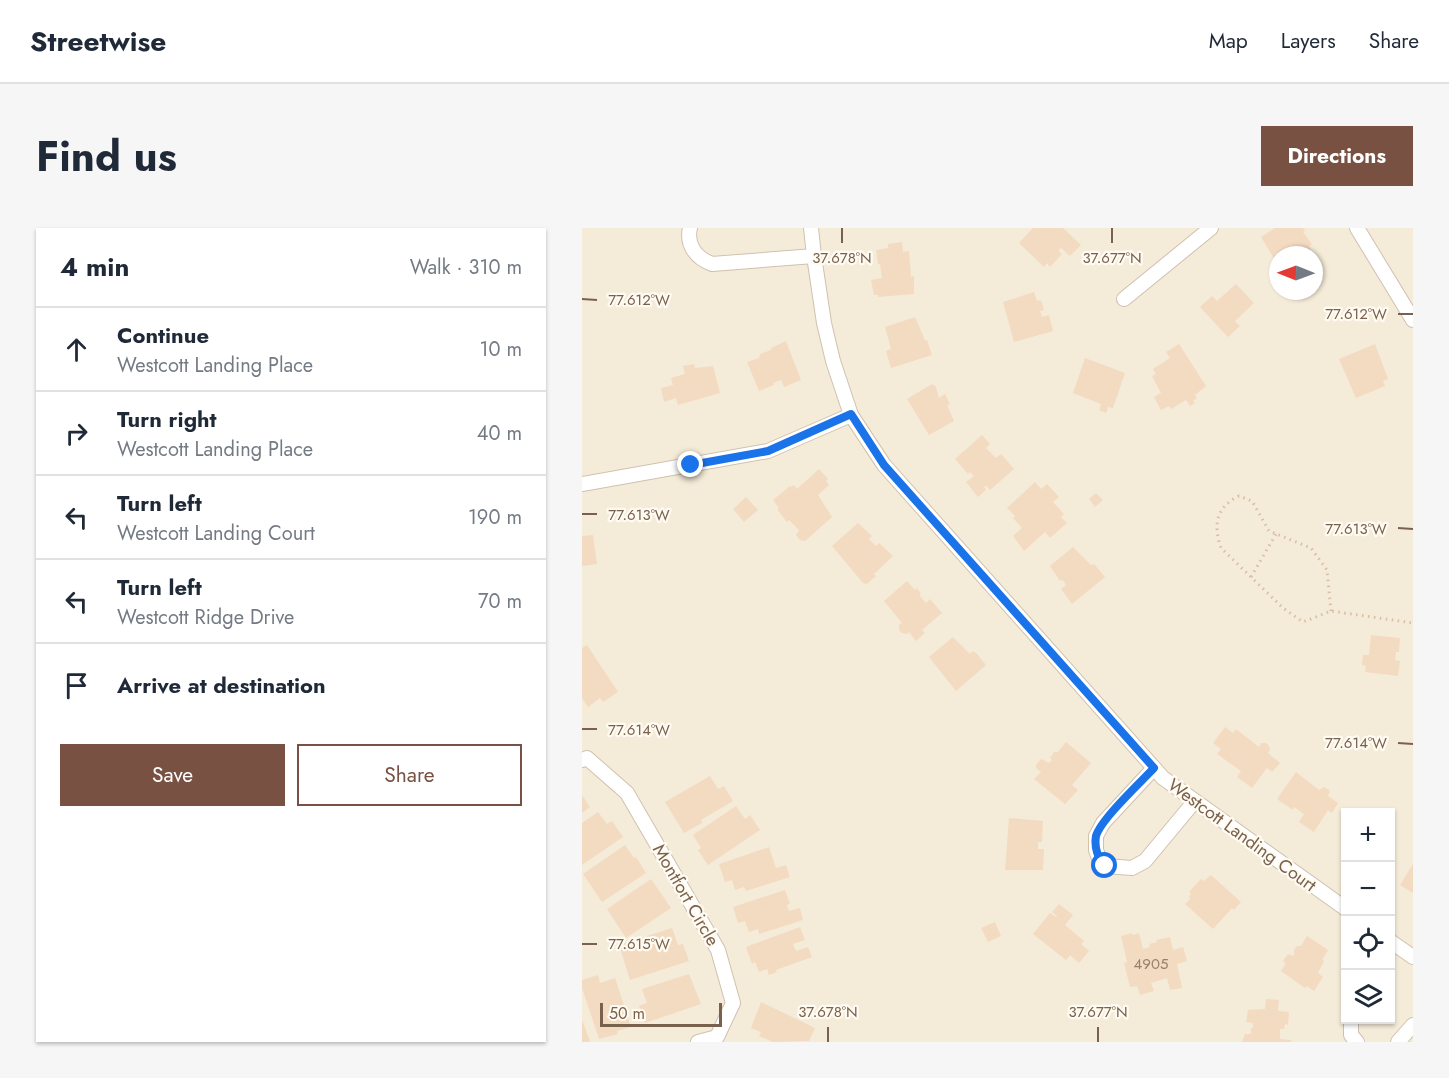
<!DOCTYPE html>
<html lang="en">
<head>
<meta charset="utf-8">
<style>
	:root { --surface:#fff; --page:#f6f6f7; --text:#1f2937; --muted:#747a83; --line:#e0e1e3; --accent:#795142 }
	body { margin:0; font-family:Jost,sans-serif; background:var(--page); color:var(--text) }
	.controls { position:absolute; right:18px; bottom:18px; display:grid; overflow:hidden; border-radius:0px; box-shadow:0 2px 4px #0004 }
	.controls button { width:54px; height:54px; display:grid; place-items:center; padding:0; border:0; border-bottom:2px solid var(--line); background:var(--surface); color:var(--text); font:30px sans-serif }
	.compass { position:absolute; left:687px; top:18px; width:54px; height:54px; border-radius:50%; background:var(--surface); box-shadow:0 2px 4px #0004; rotate:271deg }
	.scale { position:absolute; left:18px; bottom:15px; width:122px; box-sizing:border-box; padding-left:6px; border:3px solid #79624d; border-top:0; font-size:16px; line-height:21px; white-space:nowrap; color:#79624d; -webkit-text-stroke:4px #fffbf2; paint-order:stroke }
	.stop { position:absolute; width:18px; height:18px; margin:-14px; border:4px solid #1a73e8; border-radius:50%; background:#fff }
	.stop.end { background:#1a73e8; border-color:#fff; box-shadow:0 2px 6px #0008 }
	.list { margin:0; padding:0; list-style:none }
	h2 { display:flex; justify-content:space-between; align-items:center; height:78px; margin:0; padding:0 24px; font-size:26px }
	h2 small { font-size:20px; font-weight:400; color:var(--muted) }
	.list li { display:grid; grid-template-columns:39px 1fr auto; gap:18px; align-items:center; box-sizing:border-box; height:84px; padding:0 24px; border-top:2px solid var(--line) }
	.list b { display:block; font-size:22px; white-space:nowrap }
	.list p { margin:0; font-size:20px; white-space:nowrap; color:var(--muted) }
	.list em { font-size:20px; font-style:normal; color:var(--muted) }
	.actions { display:flex; gap:12px; padding:18px 24px }
	.actions a { flex:1; padding:14px 0; border:2px solid var(--accent); border-radius:0px; text-align:center; font-size:21px; color:var(--accent) }
	.actions .main { background:var(--accent); color:#fff }
	.icon { flex:none; width:33px; height:33px; fill:none; stroke:currentColor; stroke-width:2; stroke-linecap:round; stroke-linejoin:round }
	.map { position:relative; flex:none; width:831px; height:814px; overflow:hidden; border-radius:0px }
	header { display:flex; align-items:center; gap:36px; box-sizing:border-box; height:84px; padding:0 30px; background:var(--surface); border-bottom:2px solid var(--line) }
	header strong { font-size:28px }
	nav { display:flex; gap:33px; margin-inline-start:auto; font-size:21px }
	.intro { display:flex; align-items:center; justify-content:space-between; box-sizing:border-box; height:144px; padding:0 36px }
	h1 { margin:0; font-size:42px }
	.button { padding:15px 27px; border-radius:0px; background:var(--accent); color:#fff; font-size:21px; font-weight:700 }
	main { display:flex; gap:36px; padding:0 36px }
	aside { flex:1; background:var(--surface); border-radius:0px; box-shadow:0 2px 4px #0004 }
	.map>svg:first-child { display:block }
	.residential { fill:#f5ebd9; fill-rule:evenodd }
	.building { fill:#f3dbc2 }
	.lines { fill:none; stroke-linecap:round; stroke-linejoin:round }
	.street-casing { stroke:#d0c1af; stroke-width:16 }
	.path { stroke:#d9bea4; stroke-width:3; stroke-dasharray:1.5 4.5; stroke-linecap:butt }
	.street { stroke:#fff; stroke-width:14 }
	.route { stroke:#1a73e8; stroke-width:8 }
	.ticks { fill:none; stroke:#79624d; stroke-width:2 }
	.labels { text-anchor:middle; dominant-baseline:central; stroke-width:4.5; stroke-linejoin:round; paint-order:stroke }
	.number-label { font-size:15px; fill:#98806a }
	.street-label { font-size:18px; fill:#79624d; stroke:#fffbf2 }
	.ticks-label { font-size:15px; text-anchor:middle; fill:#79624d; stroke:#fffbf2; stroke-width:4.5; stroke-linejoin:round; paint-order:stroke }
</style>
</head>
<body>
<header>
<strong>Streetwise</strong>
<nav><a>Map</a><a>Layers</a><a>Share</a></nav>
</header>
<div class="intro"><h1>Find us</h1><a class="button">Directions</a></div>
<main>
<aside>
<h2>4 min<small>Walk · 310 m</small></h2>
<ul class="list">
<li><svg class="icon" aria-label="ahead" viewBox="0 0 24 24"><path d="M12 20V5M6 11l6-6 6 6"/></svg><div><b>Continue</b><p>Westcott Landing Place</p></div><em>10 m</em></li>
<li><svg class="icon" aria-label="right" viewBox="0 0 24 24"><path d="M7 20v-9h11M14 6l5 5-5 5"/></svg><div><b>Turn right</b><p>Westcott Landing Place</p></div><em>40 m</em></li>
<li><svg class="icon" aria-label="left" viewBox="0 0 24 24"><path d="M17 20v-9H6M10 6l-5 5 5 5"/></svg><div><b>Turn left</b><p>Westcott Landing Court</p></div><em>190 m</em></li>
<li><svg class="icon" aria-label="left" viewBox="0 0 24 24"><path d="M17 20v-9H6M10 6l-5 5 5 5"/></svg><div><b>Turn left</b><p>Westcott Ridge Drive</p></div><em>70 m</em></li>
<li><svg class="icon" aria-label="arrive" viewBox="0 0 24 24"><path d="M6 21V4h12l-3 4 3 4H6"/></svg><div><b>Arrive at destination</b></div></li>
</ul>
<div class="actions"><a class="main">Save</a><a>Share</a></div>
</aside>
<div class="map">
<svg width="831" height="814" viewBox="0 0 831 814">
	<rect width="100%" height="100%" fill="#fdf8eb"/>
	<path class="residential" d="M 0,0 L 831,0 L 831,814 L 0,814 ZM 696,27 L 732,27 L 732,63 L 696,63 ZM 764,584 L 808,584 L 808,792 L 764,792 Z"/>
	<g class="building">
		<path d="M 451,0 L 481,0 L 499,17 L 488,28 L 479,20 L 476,23 L 480,26 L 468,39 L 465,35 L 462,39 L 437,15 Z"/>
		<path d="M 693,0 L 721,0 L 723,3 L 721,4 L 730,16 L 727,18 L 730,24 L 726,27 L 696,27 L 694,34 L 679,9 Z"/>
		<path d="M 320,14 L 321,24 L 327,23 L 329,49 L 332,48 L 332,66 L 296,69 L 296,67 L 292,67 L 289,52 L 300,50 L 298,36 L 296,36 L 294,22 L 306,20 L 306,16 Z"/>
		<path d="M 654,56 L 672,75 L 653,93 L 658,98 L 646,109 L 618,79 L 630,68 L 635,73 Z"/>
		<path d="M 452,64 L 455,73 L 459,72 L 462,82 L 458,83 L 460,89 L 467,87 L 471,103 L 432,114 L 421,74 Z"/>
		<path d="M 333,89 L 343,112 L 345,112 L 350,127 L 309,140 L 304,123 L 309,121 L 303,99 Z"/>
		<path d="M 204,113 L 219,152 L 202,159 L 199,152 L 191,155 L 192,157 L 177,163 L 165,134 L 177,130 L 178,126 L 189,122 L 189,120 Z"/>
		<path d="M 597,116 L 624,158 L 613,167 L 615,170 L 611,173 L 613,175 L 608,178 L 604,172 L 589,181 L 587,178 L 579,182 L 572,169 L 579,165 L 570,148 L 574,146 L 571,141 L 588,130 L 584,124 Z"/>
		<path d="M 793,116 L 806,151 L 801,153 L 803,158 L 774,170 L 757,131 Z"/>
		<path d="M 503,130 L 543,145 L 531,180 L 526,179 L 524,185 L 517,182 L 519,176 L 491,165 Z"/>
		<path d="M 112,136 L 113,140 L 131,138 L 138,165 L 96,177 L 94,170 L 82,174 L 79,160 L 91,157 L 89,150 L 103,146 L 101,138 Z"/>
		<path d="M 350,156 L 354,159 L 357,170 L 363,166 L 368,176 L 365,177 L 372,193 L 347,207 L 325,171 Z"/>
		<path d="M 400,207 L 408,216 L 404,220 L 414,230 L 419,226 L 432,241 L 408,262 L 404,258 L 402,259 L 404,262 L 396,269 L 384,254 L 392,248 L 388,244 L 386,246 L 373,231 Z"/>
		<path d="M 237,241 L 246,251 L 244,253 L 247,257 L 236,267 L 250,289 L 223,313 L 218,312 L 214,307 L 217,302 L 207,292 L 205,294 L 195,281 L 197,280 L 191,272 L 208,258 L 209,259 L 212,257 L 215,261 Z"/>
		<path d="M 453,254 L 459,261 L 465,256 L 477,269 L 471,274 L 482,286 L 479,289 L 485,295 L 468,310 L 463,304 L 442,323 L 431,308 L 440,300 L 431,290 L 433,288 L 425,280 Z"/>
		<path d="M 514,265 L 521,272 L 513,279 L 507,271 Z"/>
		<path d="M 164,269 L 176,282 L 162,294 L 151,281 Z"/>
		<path d="M 276,295 L 290,308 L 287,311 L 294,318 L 297,315 L 311,328 L 292,346 L 294,348 L 285,356 L 281,355 L 250,318 Z"/>
		<path d="M 11,307 L 15,336 L 0,338 L 0,308 Z"/>
		<path d="M 491,319 L 509,337 L 512,336 L 523,349 L 490,376 L 479,361 L 484,357 L 481,352 L 478,353 L 468,338 Z"/>
		<path d="M 325,353 L 333,362 L 335,360 L 339,366 L 337,367 L 344,375 L 348,371 L 360,385 L 340,402 L 343,405 L 334,413 L 327,404 L 325,406 L 320,405 L 317,402 L 317,397 L 320,395 L 302,373 Z"/>
		<path d="M 789,407 L 818,410 L 817,424 L 814,424 L 813,432 L 818,433 L 816,448 L 783,444 L 784,438 L 780,437 L 781,427 L 787,427 Z"/>
		<path d="M 371,409 L 388,426 L 391,423 L 395,426 L 404,437 L 374,463 L 347,429 Z"/>
		<path d="M 5,417 L 36,464 L 21,474 L 18,470 L 6,479 L 0,470 L 0,420 Z"/>
		<path d="M 643,499 L 651,505 L 654,501 L 677,519 L 679,515 L 684,515 L 687,518 L 688,522 L 686,525 L 698,535 L 690,544 L 685,540 L 670,560 L 655,549 L 659,543 L 635,526 L 639,521 L 631,515 Z"/>
		<path d="M 484,514 L 509,535 L 490,557 L 496,562 L 483,576 L 452,551 L 459,544 L 454,540 L 454,537 L 459,531 L 467,535 L 470,532 L 468,530 L 472,524 L 476,524 Z"/>
		<path d="M 714,544 L 737,562 L 742,559 L 747,562 L 748,564 L 746,568 L 756,575 L 750,585 L 746,582 L 732,604 L 717,594 L 722,586 L 712,579 L 711,582 L 695,571 Z"/>
		<path d="M 128,548 L 136,561 L 142,558 L 151,573 L 119,592 L 120,595 L 102,605 L 83,574 Z"/>
		<path d="M 0,567 L 8,579 L 0,585 Z"/>
		<path d="M 154,578 L 163,591 L 168,587 L 178,602 L 126,637 L 116,622 L 119,620 L 111,607 Z"/>
		<path d="M 16,584 L 25,596 L 30,593 L 41,609 L 0,637 L 0,595 Z"/>
		<path d="M 427,590 L 461,593 L 460,614 L 456,614 L 456,621 L 462,621 L 461,642 L 423,642 Z"/>
		<path d="M 43,617 L 52,630 L 54,629 L 64,645 L 20,674 L 1,646 Z"/>
		<path d="M 187,619 L 194,640 L 204,637 L 208,649 L 164,663 L 162,659 L 153,662 L 150,652 L 143,654 L 137,636 Z"/>
		<path d="M 831,636 L 831,665 L 818,657 Z"/>
		<path d="M 629,647 L 659,674 L 652,682 L 650,680 L 631,701 L 603,676 L 608,671 L 607,669 L 609,666 L 607,664 L 619,651 L 622,653 Z"/>
		<path d="M 69,651 L 89,680 L 44,710 L 25,681 Z"/>
		<path d="M 203,662 L 208,676 L 205,677 L 207,683 L 218,680 L 221,692 L 177,706 L 176,701 L 167,704 L 163,693 L 156,695 L 151,679 Z"/>
		<path d="M 477,676 L 491,687 L 483,697 L 502,713 L 499,716 L 507,723 L 497,735 L 488,727 L 484,732 L 451,706 L 468,685 L 474,689 L 475,688 L 470,684 Z"/>
		<path d="M 413,694 L 419,708 L 406,714 L 399,700 Z"/>
		<path d="M 218,699 L 223,712 L 211,716 L 214,723 L 226,719 L 230,729 L 194,742 L 195,744 L 187,747 L 185,741 L 177,744 L 173,734 L 170,736 L 164,719 Z"/>
		<path d="M 90,700 L 96,717 L 101,716 L 107,733 L 48,752 L 37,717 Z"/>
		<path d="M 550,705 L 551,707 L 557,705 L 561,721 L 568,719 L 567,716 L 575,714 L 574,712 L 588,709 L 591,722 L 601,719 L 605,733 L 595,736 L 600,760 L 588,762 L 585,750 L 569,755 L 572,763 L 558,767 L 555,758 L 548,759 L 542,735 L 545,734 L 539,708 Z"/>
		<path d="M 725,708 L 746,722 L 740,732 L 742,733 L 736,745 L 741,749 L 732,763 L 725,758 L 723,760 L 699,743 L 704,735 L 701,733 L 706,726 L 712,728 L 712,722 L 715,718 L 719,718 Z"/>
		<path d="M 107,746 L 119,776 L 63,795 L 57,778 L 65,775 L 60,761 Z"/>
		<path d="M 16,747 L 18,755 L 33,750 L 49,799 L 35,803 L 36,806 L 17,811 L 0,760 L 0,752 Z"/>
		<path d="M 684,771 L 697,772 L 696,783 L 707,784 L 706,797 L 703,796 L 702,801 L 698,801 L 698,811 L 709,812 L 709,814 L 660,814 L 663,806 L 669,806 L 669,800 L 671,800 L 671,795 L 664,794 L 666,782 L 683,781 Z"/>
		<path d="M 179,774 L 233,800 L 227,813 L 191,814 L 177,808 L 179,804 L 169,800 Z"/>
		<path d="M 0,792 L 8,813 L 6,814 L 0,814 Z"/>
	</g>
	<g class="lines">
		<g class="street-casing">
			<g id="street">
				<path d="M 108,0 C 104,17 114,30 130,36 L 232,28 L 229,0"/>
				<path d="M 775,0 L 831,92"/>
				<path d="M 232,28 L 242,95 L 251,133 L 269,187 L 302,237 L 581,550 L 764,681"/>
				<path d="M 542,71 L 629,0"/>
				<path d="M 0,256 L 186,223 L 269,187"/>
				<path d="M 0,532 L 5,530 L 45,565 L 136,722 L 151,775 L 135,809 L 116,814"/>
				<path d="M 572,540 L 521,595 L 514,608 L 514,622 L 518,633 L 523,638 L 550,640 L 563,633 L 612,574"/>
				<path d="M 808,713 L 831,729"/>
				<path d="M 769,792 L 769,807 L 775,814"/>
				<path d="M 816,814 L 831,797"/>
			</g>
		</g>
		<g class="path">
			<path d="M 669,349 L 694,306"/>
			<path d="M 749,383 L 745,342 L 729,320 L 687,303 L 670,273 L 657,268 C 634,279 631,297 639,320 L 701,380 L 721,394 L 749,383 L 831,395"/>
		</g>
		<use href="#street" class="street"/>
	</g>
	<g class="lines">
		<path class="route" d="M 109,237 L 186,223 L 269,186 L 302,237 L 572,540 C 559,554 519,591 514,608 C 512,619 516,631 523,638"/>
	</g>
	<path class="ticks" d="M 260,15 L 260,0M 530,15 L 530,0M 0,71 L 15,72M 816,86 L 831,86M 0,286 L 15,286M 816,300 L 831,301M 0,501 L 15,501M 816,515 L 831,516M 0,716 L 15,716M 246,814 L 246,799M 516,814 L 516,799"/>
	<g class="labels">
		<g class="number-label">
			<text x="569" y="736">4905</text>
		</g>
		<g class="street-label">
			<text transform="translate(660 607) rotate(36)">Westcott Landing Court</text>
			<text transform="translate(104 667) rotate(60)">Montfort Circle</text>
		</g>
	</g>
	<g class="ticks-label">
		<text x="260" y="35">37.678°N</text>
		<text x="530" y="35">37.677°N</text>
		<text x="57" y="77">77.612°W</text>
		<text x="774" y="91">77.612°W</text>
		<text x="57" y="292">77.613°W</text>
		<text x="774" y="306">77.613°W</text>
		<text x="57" y="507">77.614°W</text>
		<text x="774" y="520">77.614°W</text>
		<text x="57" y="721">77.615°W</text>
		<text x="246" y="789">37.678°N</text>
		<text x="516" y="789">37.677°N</text>
	</g>
</svg>
<div class="controls">
<button>+</button>
<button>−</button>
<button><svg class="icon" aria-label="locate" viewBox="0 0 24 24"><circle cx="12" cy="12" r="6"/><path d="M12 2v4M12 18v4M2 12h4M18 12h4"/></svg></button>
<button><svg class="icon" aria-label="layers" viewBox="0 0 24 24"><path d="M12 4l9 5-9 5-9-5zM3 14l9 5 9-5"/></svg></button>
</div>
<svg class="compass" viewBox="-18 -18 36 36"><path d="M0-13l5 13h-10z" fill="#e53935"/><path d="M0 13l5-13h-10z" fill="#747a83"/></svg>
<div class="scale">50 m</div>
<div class="stop" style="left:523px;top:638px"></div>
<div class="stop end" style="left:109px;top:237px"></div>
</div>
</main>
</body>
</html>
